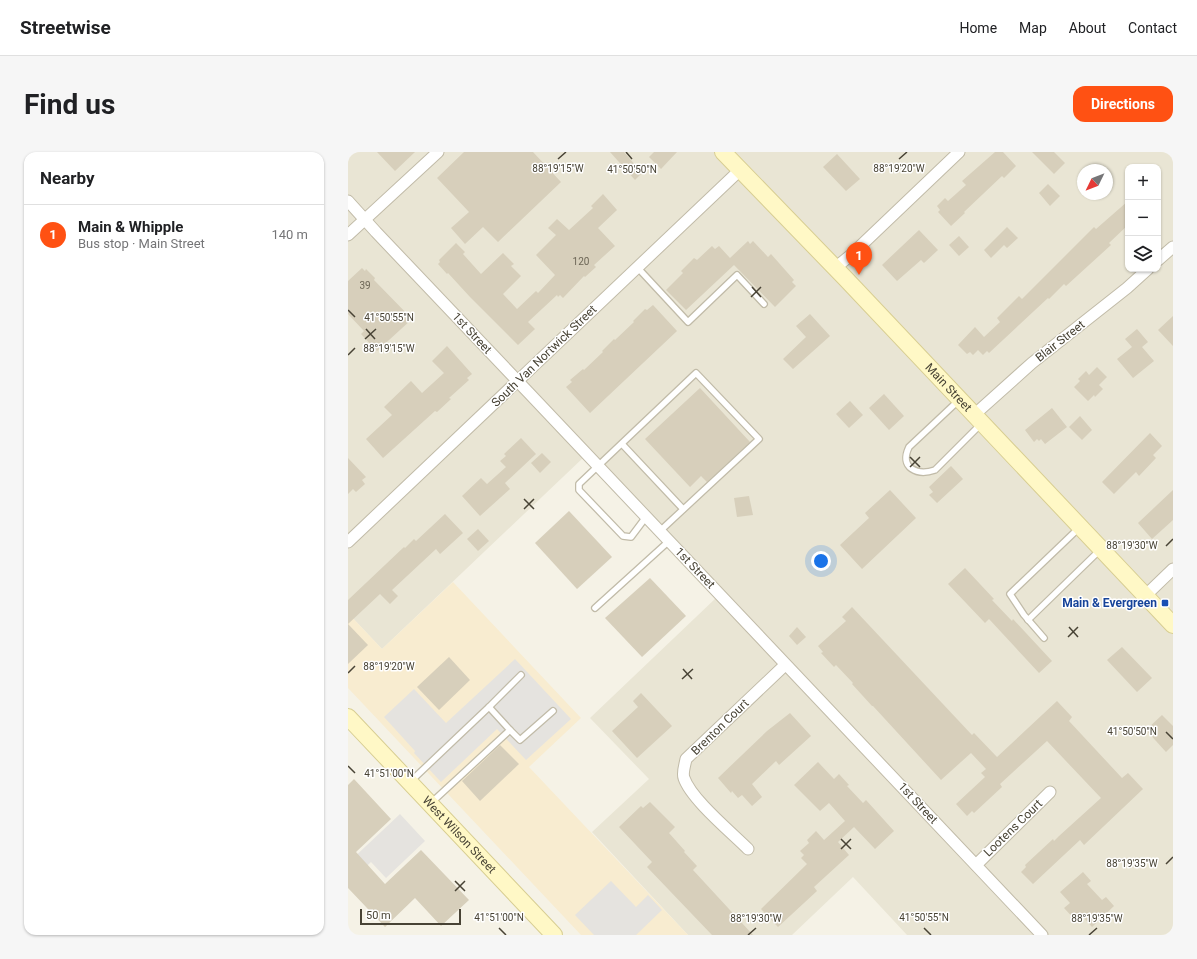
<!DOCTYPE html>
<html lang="en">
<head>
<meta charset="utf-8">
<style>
	:root { --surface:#fff; --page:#f6f6f6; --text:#202124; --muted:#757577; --line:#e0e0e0; --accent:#ff5113 }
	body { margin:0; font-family:Roboto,sans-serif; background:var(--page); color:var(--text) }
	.controls { position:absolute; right:12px; top:12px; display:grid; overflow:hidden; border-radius:8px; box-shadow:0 1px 3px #0004 }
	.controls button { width:36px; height:36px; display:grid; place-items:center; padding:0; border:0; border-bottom:1px solid var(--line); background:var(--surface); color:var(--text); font:20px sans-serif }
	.compass { position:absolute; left:729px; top:12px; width:36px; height:36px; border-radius:50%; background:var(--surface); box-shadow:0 1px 3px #0004; rotate:227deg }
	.scale { position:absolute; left:12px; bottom:10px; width:101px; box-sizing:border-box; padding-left:4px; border:2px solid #484335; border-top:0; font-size:11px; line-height:14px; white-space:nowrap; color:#484335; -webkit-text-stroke:3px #fff; paint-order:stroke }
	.you { position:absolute; left:473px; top:409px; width:14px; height:14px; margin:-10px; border:3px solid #fff; border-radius:50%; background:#1a73e8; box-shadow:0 0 0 6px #1a73e833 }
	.badge { display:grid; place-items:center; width:26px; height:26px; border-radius:50%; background:var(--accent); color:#fff; font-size:13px; font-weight:700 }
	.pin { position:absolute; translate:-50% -33px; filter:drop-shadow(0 1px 2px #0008) }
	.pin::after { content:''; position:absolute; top:21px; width:14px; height:12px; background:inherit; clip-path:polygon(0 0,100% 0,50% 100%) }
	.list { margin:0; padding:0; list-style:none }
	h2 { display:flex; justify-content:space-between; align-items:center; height:52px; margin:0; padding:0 16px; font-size:17px }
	h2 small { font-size:13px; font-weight:400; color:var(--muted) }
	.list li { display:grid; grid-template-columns:26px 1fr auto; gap:12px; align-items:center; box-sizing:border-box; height:60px; padding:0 16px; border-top:1px solid var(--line) }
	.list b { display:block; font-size:15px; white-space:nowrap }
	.list p { margin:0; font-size:13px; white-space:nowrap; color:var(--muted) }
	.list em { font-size:13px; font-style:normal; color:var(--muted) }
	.icon { flex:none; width:22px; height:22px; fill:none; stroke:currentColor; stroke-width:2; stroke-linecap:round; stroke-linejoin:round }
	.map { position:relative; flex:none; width:825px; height:783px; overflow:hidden; border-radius:12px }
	header { display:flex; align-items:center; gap:24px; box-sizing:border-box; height:56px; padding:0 20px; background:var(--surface); border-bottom:1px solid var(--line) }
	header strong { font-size:19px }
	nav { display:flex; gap:22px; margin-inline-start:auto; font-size:14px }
	.intro { display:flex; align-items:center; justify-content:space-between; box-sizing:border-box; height:96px; padding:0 24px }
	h1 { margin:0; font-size:28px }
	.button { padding:10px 18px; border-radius:12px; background:var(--accent); color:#fff; font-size:14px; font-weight:700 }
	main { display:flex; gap:24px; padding:0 24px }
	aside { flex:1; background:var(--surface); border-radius:12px; box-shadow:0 1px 3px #0004 }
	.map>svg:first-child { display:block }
	.residential { fill:#e9e5d4; fill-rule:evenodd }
	.commercial { fill:#f8ecd0 }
	.parking { fill:#e5e3df }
	.building { fill:#d7cfbb }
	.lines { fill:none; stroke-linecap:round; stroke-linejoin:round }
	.lane-casing { stroke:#c1bba8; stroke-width:8 }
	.street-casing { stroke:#c1bba8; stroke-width:13 }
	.secondary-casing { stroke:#d8ce92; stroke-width:18 }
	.lane { stroke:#fff; stroke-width:5.5 }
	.street { stroke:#fff; stroke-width:11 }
	.secondary { stroke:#fff8c6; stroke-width:16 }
	.ticks { fill:none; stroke:#484335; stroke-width:1.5 }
	.transit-dot { fill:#1a4fb4; stroke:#fff; stroke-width:1.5 }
	.labels { text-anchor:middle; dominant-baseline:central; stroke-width:3; stroke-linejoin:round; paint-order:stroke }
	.number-label { font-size:10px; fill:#6c6656 }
	.street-label { font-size:12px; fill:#484335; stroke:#fff }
	.transit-label { font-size:12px; font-weight:bold; fill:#164399; stroke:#fff; text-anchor:end }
	.ticks-label { font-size:10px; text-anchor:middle; fill:#484335; stroke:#fff; stroke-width:3; stroke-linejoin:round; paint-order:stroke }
</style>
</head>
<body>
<header>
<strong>Streetwise</strong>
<nav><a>Home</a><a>Map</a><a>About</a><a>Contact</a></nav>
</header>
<div class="intro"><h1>Find us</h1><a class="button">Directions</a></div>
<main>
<aside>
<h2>Nearby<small></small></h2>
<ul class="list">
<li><span class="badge">1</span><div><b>Main &amp; Whipple</b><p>Bus stop · Main Street</p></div><em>140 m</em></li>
</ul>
</aside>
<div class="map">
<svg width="825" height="783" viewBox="0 0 825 783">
	<rect width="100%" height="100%" fill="#f5f2e6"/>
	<path class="residential" d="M 0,0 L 825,0 L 825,783 L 559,783 L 505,725 L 444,783 L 340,783 L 244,680 L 301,627 L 242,566 L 369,445 L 236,305 L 34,497 L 0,461 ZM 780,15 L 810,15 L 810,117 L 780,117 ZM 735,18 L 759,18 L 759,42 L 735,42 Z"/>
	<path class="commercial" d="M 105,430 L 233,566 L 181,615 L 340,783 L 233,783 L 0,536 L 0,461 L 34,497 Z"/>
	<g class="parking">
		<path d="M 167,507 L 223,567 L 178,608 L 149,577 L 93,630 L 66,601 L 67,599 L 36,565 L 66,537 L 98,571 Z"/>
		<path d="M 52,662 L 77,689 L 38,726 L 23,710 L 0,732 L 0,711 Z"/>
		<path d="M 263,729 L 288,755 L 300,743 L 314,758 L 288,783 L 246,783 L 227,763 Z"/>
	</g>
	<g class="building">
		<path d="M 29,0 L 67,0 L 47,19 Z"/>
		<path d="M 116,0 L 185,0 L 213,30 L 150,90 L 135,75 L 117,92 L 103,76 L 121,60 L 89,26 Z"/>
		<path d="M 262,0 L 276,0 L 294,21 L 287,28 Z"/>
		<path d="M 306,0 L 329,0 L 313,17 L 301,5 Z"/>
		<path d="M 647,0 L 655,0 L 668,14 L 656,26 L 654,24 L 616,60 L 617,61 L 603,74 L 590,60 L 592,58 L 589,54 L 597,46 L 600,49 L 618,33 L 614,29 Z"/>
		<path d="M 684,0 L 706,0 L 717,11 L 706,22 Z"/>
		<path d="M 489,2 L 512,27 L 498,39 L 475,15 Z"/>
		<path d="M 700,32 L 712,44 L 702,54 L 691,41 Z"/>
		<path d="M 255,42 L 269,58 L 250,76 L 267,94 L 246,113 L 248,115 L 237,125 L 236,124 L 215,146 L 212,143 L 210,145 L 209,143 L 180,170 L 187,177 L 170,193 L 122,145 L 100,121 L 99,122 L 90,112 L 92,110 L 91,108 L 108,91 L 117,100 L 115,102 L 133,122 L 155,101 L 166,112 L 163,114 L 173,124 L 155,142 L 169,157 L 188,139 L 190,141 L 207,123 L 188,103 L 208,83 L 200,76 L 209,67 L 221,78 L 245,56 L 243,54 Z"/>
		<path d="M 780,49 L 780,73 L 761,91 L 763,93 L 718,134 L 716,132 L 701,147 L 700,146 L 641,201 L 639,199 L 635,203 L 630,198 L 625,203 L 622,200 L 619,202 L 610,193 L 627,175 L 636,185 L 652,170 L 649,166 L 671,144 L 674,147 L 746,75 L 748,77 Z"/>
		<path d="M 659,75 L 670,86 L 659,96 L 656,93 L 643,106 L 636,98 Z"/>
		<path d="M 571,78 L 590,98 L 576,111 L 573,108 L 549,129 L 534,113 Z"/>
		<path d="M 611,84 L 621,95 L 611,104 L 601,93 Z"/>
		<path d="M 400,89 L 402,92 L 405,89 L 420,105 L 423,102 L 446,128 L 444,130 L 448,134 L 427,155 L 386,113 L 338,158 L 318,138 L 335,121 L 333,119 L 346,106 L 349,108 L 364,94 L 367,97 L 371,94 L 382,106 Z"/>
		<path d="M 14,116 L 17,119 L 18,117 L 27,126 L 26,128 L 64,167 L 29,199 L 13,182 L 16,179 L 0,162 L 0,129 Z"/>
		<path d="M 305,153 L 329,179 L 242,261 L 218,235 L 224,230 L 222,228 L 235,217 L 236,218 L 255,200 L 254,199 L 266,187 L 267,188 L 286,170 L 285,169 L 297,157 L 299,158 Z"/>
		<path d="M 462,162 L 482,184 L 445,217 L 435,207 L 458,185 L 448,174 Z"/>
		<path d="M 825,164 L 825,194 L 810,178 Z"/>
		<path d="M 789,177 L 800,190 L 794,195 L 806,209 L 785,226 L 769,207 L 784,195 L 777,187 Z"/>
		<path d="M 99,194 L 124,222 L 119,226 L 121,228 L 101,246 L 103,247 L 89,260 L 87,259 L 35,306 L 18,287 L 44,263 L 36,255 L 63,229 L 74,241 L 96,221 L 84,209 Z"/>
		<path d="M 749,215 L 759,225 L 751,233 L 755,237 L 747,245 L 746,243 L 740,249 L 726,235 L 732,229 L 730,227 L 738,219 L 741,223 Z"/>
		<path d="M 352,236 L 402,290 L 359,330 L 353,324 L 342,335 L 297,287 Z"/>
		<path d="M 536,242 L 556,264 L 541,278 L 521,256 Z"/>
		<path d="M 502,249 L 515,263 L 501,276 L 488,262 Z"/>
		<path d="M 704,256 L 719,275 L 697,292 L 693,287 L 691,289 L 689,287 L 686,290 L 677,278 Z"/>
		<path d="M 732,264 L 744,278 L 734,288 L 721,275 Z"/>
		<path d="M 802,281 L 814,294 L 805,303 L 808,306 L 791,324 L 788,320 L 766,342 L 754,330 Z"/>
		<path d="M 173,286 L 188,302 L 157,331 L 162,337 L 132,364 L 114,344 L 133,326 L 139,332 L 158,315 L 152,309 L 158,304 L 156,302 Z"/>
		<path d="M 194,301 L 203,310 L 192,321 L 183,311 Z"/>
		<path d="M 0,306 L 18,325 L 14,328 L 17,332 L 8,340 L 5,337 L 0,342 Z"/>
		<path d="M 603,314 L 615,327 L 589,351 L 581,343 L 585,340 L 581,335 Z"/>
		<path d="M 542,338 L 568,366 L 514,417 L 492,393 L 521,366 L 517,361 Z"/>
		<path d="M 825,338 L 825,368 L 804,387 L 790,371 Z"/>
		<path d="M 401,344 L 405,363 L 389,365 L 386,346 Z"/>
		<path d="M 221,359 L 264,405 L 229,437 L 187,391 Z"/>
		<path d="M 97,362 L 115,381 L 92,402 L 88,397 L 44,438 L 50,444 L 42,452 L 32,442 L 0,472 L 0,448 L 56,395 L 57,396 L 66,387 L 68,389 Z"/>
		<path d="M 130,377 L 141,389 L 130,399 L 119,387 Z"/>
		<path d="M 617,416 L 646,447 L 644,448 L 664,469 L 665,467 L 704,509 L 691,521 L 641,467 L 637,471 L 600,432 Z"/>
		<path d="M 302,426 L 338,464 L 294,505 L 257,466 Z"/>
		<path d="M 504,455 L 624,583 L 626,581 L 649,605 L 709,549 L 724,565 L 721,569 L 774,626 L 780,621 L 795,637 L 736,693 L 732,688 L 685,732 L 673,720 L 678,715 L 677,713 L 705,687 L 706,689 L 711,684 L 753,646 L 699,589 L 652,632 L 654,635 L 626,661 L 624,659 L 619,664 L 608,652 L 637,625 L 633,621 L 638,617 L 623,601 L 593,628 L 525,554 L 524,554 L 504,532 L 505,531 L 488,513 L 486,515 L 473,501 L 475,500 L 470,494 L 498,469 L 494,465 Z"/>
		<path d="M 0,472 L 20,493 L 0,512 Z"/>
		<path d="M 449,475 L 458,485 L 449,493 L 441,484 Z"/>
		<path d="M 774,495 L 804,526 L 789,540 L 759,508 Z"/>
		<path d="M 101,505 L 122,528 L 91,558 L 69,535 Z"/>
		<path d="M 293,541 L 324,574 L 289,606 L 264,579 L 290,555 L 285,549 Z"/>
		<path d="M 442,561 L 463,584 L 431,613 L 428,609 L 404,632 L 414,645 L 404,654 L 394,643 L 390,646 L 384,639 L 383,641 L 370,626 L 419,579 Z"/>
		<path d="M 814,563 L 825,574 L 825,593 L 818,600 L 798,578 Z"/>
		<path d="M 152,593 L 171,612 L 132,649 L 114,629 Z"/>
		<path d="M 470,610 L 486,627 L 491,622 L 501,633 L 499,634 L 515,651 L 518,648 L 546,679 L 527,697 L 506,675 L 490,690 L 501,703 L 466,735 L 469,739 L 430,775 L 413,757 L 459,712 L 453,706 L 456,703 L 452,699 L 461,691 L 459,688 L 468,679 L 476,688 L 497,669 L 481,651 L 472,659 L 446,633 Z"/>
		<path d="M 6,627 L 43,667 L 8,700 L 37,732 L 73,698 L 121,748 L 93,774 L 67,746 L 37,775 L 0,736 L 0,633 Z"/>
		<path d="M 302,650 L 327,675 L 321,681 L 337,699 L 336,700 L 349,714 L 345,718 L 405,783 L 364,783 L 299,715 L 304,710 L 271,675 L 293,654 L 295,656 Z"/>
		<path d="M 735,720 L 743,729 L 739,732 L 754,748 L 758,745 L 766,754 L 744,775 L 735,765 L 729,770 L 716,756 L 722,751 L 712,740 Z"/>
	</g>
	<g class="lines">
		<g class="lane-casing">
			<g id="lane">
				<path d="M 289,115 L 340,170 L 389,123 L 416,152"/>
				<path d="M 610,249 L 561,295 C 551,316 569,324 587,318 L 634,271"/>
				<path d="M 274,292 L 335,357"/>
				<path d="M 298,365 L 283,385 L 275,384 L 231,338 L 231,332 L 348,221 L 411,287 L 312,379"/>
				<path d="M 247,456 L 321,389"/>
				<path d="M 680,468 L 753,397"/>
				<path d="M 696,486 L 676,463 L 662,442 L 732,375"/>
				<path d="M 162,578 L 172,588 L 205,559"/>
				<path d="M 62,630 L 141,555 L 173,523"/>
				<path d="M 83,651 L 162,578 L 141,555"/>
			</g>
		</g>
		<g class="street-casing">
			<g id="street">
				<path d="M 0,49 L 28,80 L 180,240 L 694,783"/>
				<path d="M 0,83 L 90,0"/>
				<path d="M 810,108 L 825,95"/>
				<path d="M 487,116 L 503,103 L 611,0"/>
				<path d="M 626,263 L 684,211 L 779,136 L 800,117"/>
				<path d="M 0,390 L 392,18"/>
				<path d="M 797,444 L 825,417"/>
				<path d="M 400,697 C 383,680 343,647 336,626 C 334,621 337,613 338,607 L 437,513"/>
				<path d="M 628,713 L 702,640"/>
			</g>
		</g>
		<g class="secondary-casing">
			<g id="secondary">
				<path id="s1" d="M 375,0 L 497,126 L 825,473"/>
				<path id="s2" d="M 0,565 L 206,783"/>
			</g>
		</g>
		<use href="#lane" class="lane"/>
		<use href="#street" class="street"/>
		<use href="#secondary" class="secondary"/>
	</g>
	<path class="ticks" d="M 278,0 L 284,7M 210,7 L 218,0M 551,7 L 559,0M 404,135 L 413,145M 403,145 L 413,135M 0,158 L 7,165M 18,177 L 27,187M 17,187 L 28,177M 0,203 L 7,196M 562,305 L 572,315M 562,315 L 572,305M 176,347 L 186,357M 176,357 L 186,347M 818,394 L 825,387M 721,475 L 730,485M 720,485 L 730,475M 335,517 L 344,527M 0,521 L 7,514M 334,527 L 345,517M 818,580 L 825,587M 0,614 L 7,621M 493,687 L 503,697M 493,697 L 503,687M 818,712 L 825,705M 107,729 L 117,739M 107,739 L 117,729M 151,776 L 158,783M 576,776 L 583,783M 400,783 L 408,776M 741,783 L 749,776"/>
	<rect class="transit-dot" x="813" y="447" width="8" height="8" rx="2"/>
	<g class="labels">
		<g class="number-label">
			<text x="233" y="109">120</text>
			<text x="17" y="133">39</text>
		</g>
		<g class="street-label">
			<text transform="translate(124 181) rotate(47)">1st Street</text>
			<text transform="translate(712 189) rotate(-38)">Blair Street</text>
			<text transform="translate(196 204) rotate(-44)">South Van Nortwick Street</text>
			<text stroke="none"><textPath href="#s1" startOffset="326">Main Street</textPath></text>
			<text transform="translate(347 416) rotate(46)">1st Street</text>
			<text transform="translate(372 575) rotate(-44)">Brenton Court</text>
			<text transform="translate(570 651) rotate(47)">1st Street</text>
			<text transform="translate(665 676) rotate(-44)">Lootens Court</text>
			<text stroke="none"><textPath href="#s2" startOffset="162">West Wilson Street</textPath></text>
		</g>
		<g class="transit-label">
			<text x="809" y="451">Main &amp; Evergreen</text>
		</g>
	</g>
	<g class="ticks-label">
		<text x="210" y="20">88°19'15"W</text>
		<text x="551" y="20">88°19'20"W</text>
		<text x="284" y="21">41°50'50"N</text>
		<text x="41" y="169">41°50'55"N</text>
		<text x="41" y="200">88°19'15"W</text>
		<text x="784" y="397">88°19'30"W</text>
		<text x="41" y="518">88°19'20"W</text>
		<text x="784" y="583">41°50'50"N</text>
		<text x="41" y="625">41°51'00"N</text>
		<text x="784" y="715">88°19'35"W</text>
		<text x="151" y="769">41°51'00"N</text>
		<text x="576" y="769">41°50'55"N</text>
		<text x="408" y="770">88°19'30"W</text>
		<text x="749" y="770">88°19'35"W</text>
	</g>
</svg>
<div class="controls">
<button>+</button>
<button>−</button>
<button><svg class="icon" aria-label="layers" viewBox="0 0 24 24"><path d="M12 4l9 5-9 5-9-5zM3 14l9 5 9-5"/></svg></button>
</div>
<svg class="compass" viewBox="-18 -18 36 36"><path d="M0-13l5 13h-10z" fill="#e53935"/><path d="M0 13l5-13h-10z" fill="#757577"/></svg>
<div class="scale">50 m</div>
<div class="you"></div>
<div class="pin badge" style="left:511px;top:123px">1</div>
</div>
</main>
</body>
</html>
